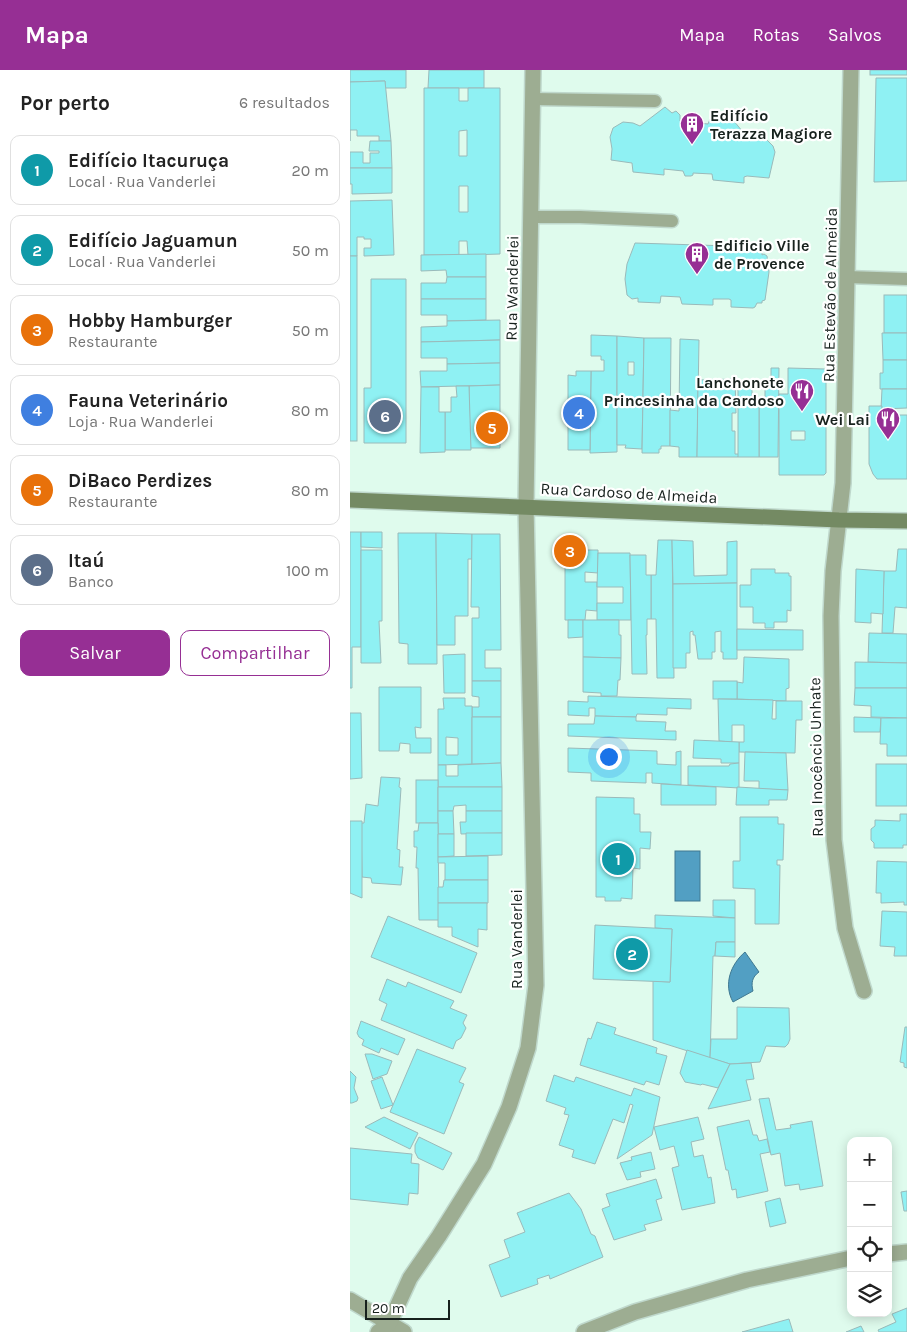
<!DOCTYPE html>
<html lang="pt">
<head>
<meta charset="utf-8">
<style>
	:root { --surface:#fff; --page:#f6f6f6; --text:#222; --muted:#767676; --line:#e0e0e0; --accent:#962f94 }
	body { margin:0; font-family:Karla,sans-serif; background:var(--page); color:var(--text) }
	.controls { position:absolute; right:15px; bottom:15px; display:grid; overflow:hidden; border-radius:10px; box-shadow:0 2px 12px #0003 }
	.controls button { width:45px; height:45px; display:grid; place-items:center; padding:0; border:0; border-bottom:1px solid var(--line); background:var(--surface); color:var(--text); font:25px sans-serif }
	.scale { position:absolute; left:15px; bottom:12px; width:85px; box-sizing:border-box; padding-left:5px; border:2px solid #17211d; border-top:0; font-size:14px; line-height:18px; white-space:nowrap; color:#17211d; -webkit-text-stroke:4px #fff; paint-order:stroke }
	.you { position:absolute; left:258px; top:686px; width:18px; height:18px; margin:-12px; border:4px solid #fff; border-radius:50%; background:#1a73e8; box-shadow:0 0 0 8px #1a73e833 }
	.badge { display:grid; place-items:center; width:32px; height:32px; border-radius:50%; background:var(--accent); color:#fff; font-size:16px; font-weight:700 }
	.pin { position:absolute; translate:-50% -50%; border:2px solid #fff; box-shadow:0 1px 5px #0006 }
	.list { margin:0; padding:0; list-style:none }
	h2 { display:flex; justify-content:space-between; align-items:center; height:65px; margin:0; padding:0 20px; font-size:21px }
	h2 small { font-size:16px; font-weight:400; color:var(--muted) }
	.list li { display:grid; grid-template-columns:32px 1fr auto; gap:15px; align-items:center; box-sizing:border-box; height:70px; margin:0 10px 10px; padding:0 10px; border:1px solid var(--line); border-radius:10px }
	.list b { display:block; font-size:19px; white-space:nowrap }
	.list p { margin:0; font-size:16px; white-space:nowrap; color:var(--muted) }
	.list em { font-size:16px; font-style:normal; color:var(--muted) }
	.actions { display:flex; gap:10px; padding:15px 20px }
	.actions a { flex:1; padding:11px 0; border:1px solid var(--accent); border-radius:10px; text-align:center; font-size:18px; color:var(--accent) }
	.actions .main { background:var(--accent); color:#fff }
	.icon { flex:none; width:28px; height:28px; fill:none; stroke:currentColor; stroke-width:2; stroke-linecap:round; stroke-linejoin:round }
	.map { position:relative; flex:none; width:557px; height:1262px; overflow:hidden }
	header { display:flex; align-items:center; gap:30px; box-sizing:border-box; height:70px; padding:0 25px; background:var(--accent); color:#fff }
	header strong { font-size:24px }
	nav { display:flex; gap:28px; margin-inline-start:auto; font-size:18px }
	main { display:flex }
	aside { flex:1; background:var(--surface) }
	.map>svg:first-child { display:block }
	.water { fill:#529fc3; stroke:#407991 }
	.building { fill:#8ff1f3; stroke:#9ababa; fill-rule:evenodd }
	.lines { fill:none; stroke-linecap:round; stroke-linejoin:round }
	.lane-casing { stroke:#bfd8cc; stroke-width:15 }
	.street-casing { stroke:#bfd8cc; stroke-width:18 }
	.secondary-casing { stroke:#bfd8cc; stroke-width:18 }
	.lane { stroke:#9dad92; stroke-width:12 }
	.street { stroke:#9dad92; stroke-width:15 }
	.secondary { stroke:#748a63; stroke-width:15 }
	.labels { text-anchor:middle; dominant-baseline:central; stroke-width:4.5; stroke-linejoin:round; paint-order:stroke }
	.poi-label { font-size:16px; font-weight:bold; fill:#17211d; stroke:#fff; text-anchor:start }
	.street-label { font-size:16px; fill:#17211d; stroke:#fff }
</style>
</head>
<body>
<header>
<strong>Mapa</strong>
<nav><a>Mapa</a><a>Rotas</a><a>Salvos</a></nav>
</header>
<main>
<aside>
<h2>Por perto<small>6 resultados</small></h2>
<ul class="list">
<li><span class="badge" style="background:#0f9aa8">1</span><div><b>Edifício Itacuruça</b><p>Local · Rua Vanderlei</p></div><em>20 m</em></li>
<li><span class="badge" style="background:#0f9aa8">2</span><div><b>Edifício Jaguamun</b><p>Local · Rua Vanderlei</p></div><em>50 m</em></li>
<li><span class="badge" style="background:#e8710a">3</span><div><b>Hobby Hamburger</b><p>Restaurante</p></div><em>50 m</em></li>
<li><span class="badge" style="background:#3f7fe0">4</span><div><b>Fauna Veterinário</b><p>Loja · Rua Wanderlei</p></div><em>80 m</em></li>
<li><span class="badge" style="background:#e8710a">5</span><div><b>DiBaco Perdizes</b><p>Restaurante</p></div><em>80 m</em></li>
<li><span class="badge" style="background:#5c6f8a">6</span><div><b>Itaú</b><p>Banco</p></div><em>100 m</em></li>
</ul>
<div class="actions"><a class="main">Salvar</a><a>Compartilhar</a></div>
</aside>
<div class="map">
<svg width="557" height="1262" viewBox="0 0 557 1262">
	<rect width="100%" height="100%" fill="#dffbed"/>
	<g class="water">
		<rect x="325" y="781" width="25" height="50"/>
		<path d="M 395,882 L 409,902 C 402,907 401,913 403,921 L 383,932 C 373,914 381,894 395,882 Z"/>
	</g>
	<g class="building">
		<path d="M 0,0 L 56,0 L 56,18 L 35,18 L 35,11 L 0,12 Z"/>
		<path d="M 79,0 L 134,0 L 134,18 L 78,18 Z"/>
		<rect x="520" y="0" width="37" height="5"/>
		<path d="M 526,8 L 557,8 L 557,111 L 524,112 Z"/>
		<path d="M 35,11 L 41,71 L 29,71 L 29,66 L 7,66 L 7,60 L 0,60 L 0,71 L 0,12 Z"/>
		<path d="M 74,18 L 109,18 L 109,31 L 118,31 L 118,18 L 150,18 L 150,184 L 118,185 L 117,171 L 109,171 L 109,185 L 74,185 ZM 117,60 L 117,86 L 109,86 L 109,61 ZM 109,116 L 118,116 L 118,142 L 109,142 Z"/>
		<path d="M 315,37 L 322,43 L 326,41 L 330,45 L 330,51 L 358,54 L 360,49 L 365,45 L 371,49 L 376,45 L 379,45 L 397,67 L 408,66 L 414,67 L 423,76 L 425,82 L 419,108 L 397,106 L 394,107 L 394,113 L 363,110 L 362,104 L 343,103 L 343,105 L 341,106 L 335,106 L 333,101 L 314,99 L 314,105 L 283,102 L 282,93 L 261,90 L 262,79 L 260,67 L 263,58 L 273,52 L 283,53 L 290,56 Z"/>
		<path d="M 20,71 L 41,71 L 42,98 L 0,98 L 0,82 L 13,82 L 13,93 L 20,93 L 20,83 L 29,83 L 29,81 L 19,81 Z"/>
		<path d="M 0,98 L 42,98 L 42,123 L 2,124 L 2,114 L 0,114 Z"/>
		<path d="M 42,130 L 44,185 L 14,186 L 14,178 L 21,178 L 21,169 L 14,169 L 14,167 L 7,167 L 7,186 L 0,186 L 0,131 Z"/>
		<path d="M 285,173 L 412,177 L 412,185 L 414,184 L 417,186 L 419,202 L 415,230 L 412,231 L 412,233 L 407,233 L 405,237 L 403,238 L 381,237 L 381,230 L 379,229 L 363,229 L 363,235 L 360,235 L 332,234 L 330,227 L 311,226 L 310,233 L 288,232 L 288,228 L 282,229 L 277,225 L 275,209 L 277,194 Z"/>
		<path d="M 136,184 L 136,207 L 97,207 L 96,200 L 71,201 L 71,185 Z"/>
		<rect x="0" y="186" width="7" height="185"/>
		<path d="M 97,207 L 136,207 L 136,229 L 71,229 L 71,213 L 96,213 Z"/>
		<path d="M 21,209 L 56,209 L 56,373 L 14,373 L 14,318 L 21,318 Z"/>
		<rect x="534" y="225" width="23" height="38"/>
		<path d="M 71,229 L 136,229 L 136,250 L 97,251 L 97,245 L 71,245 Z"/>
		<path d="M 150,250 L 150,270 L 71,272 L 71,257 L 97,256 L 97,251 Z"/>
		<path d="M 532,263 L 557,263 L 557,290 L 533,290 Z"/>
		<path d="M 241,265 L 267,266 L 267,382 L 240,383 L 241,301 L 254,301 L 254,290 L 251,290 L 251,286 L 241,286 Z"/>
		<path d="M 267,266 L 294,268 L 292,379 L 275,378 L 276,375 L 267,375 ZM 278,292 L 284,292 L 284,305 L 278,305 Z"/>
		<path d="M 294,268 L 321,268 L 320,376 L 311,376 L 311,379 L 309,379 L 309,383 L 292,383 Z"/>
		<path d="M 330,269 L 349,270 L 347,387 L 329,387 L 329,377 L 320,376 L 320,340 L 329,341 Z"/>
		<path d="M 150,270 L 150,293 L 97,294 L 97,288 L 71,288 L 71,272 Z"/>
		<path d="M 533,290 L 557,290 L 557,319 L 530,319 L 530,303 L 533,303 Z"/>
		<path d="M 150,293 L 150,315 L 71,317 L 70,301 L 97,301 L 97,294 Z"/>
		<path d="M 421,298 L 429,298 L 428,387 L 409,387 L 409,335 L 415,335 L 415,314 L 421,313 Z"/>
		<path d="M 438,298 L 476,299 L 476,403 L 474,405 L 429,405 L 429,324 L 438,324 ZM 441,361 L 455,361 L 455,370 L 441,370 Z"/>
		<path d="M 226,301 L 241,301 L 240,380 L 218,380 L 218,305 L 226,306 Z"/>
		<path d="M 385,309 L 386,343 L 382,343 L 382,361 L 385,361 L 385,384 L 389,384 L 388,387 L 347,387 L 348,310 Z"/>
		<path d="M 388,313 L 402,313 L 402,335 L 409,335 L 409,387 L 388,387 Z"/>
		<path d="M 150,315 L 150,378 L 120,378 L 119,316 Z"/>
		<path d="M 106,316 L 119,316 L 121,380 L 95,380 L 95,342 L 101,342 L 101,327 L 107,327 Z"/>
		<path d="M 71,317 L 89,317 L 89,342 L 95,342 L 95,382 L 70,383 Z"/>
		<path d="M 532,319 L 557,319 L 557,338 L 531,339 Z"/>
		<path d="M 519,336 L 532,336 L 531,345 L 557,345 L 557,409 L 527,409 L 523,404 L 519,394 Z"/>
		<path d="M 0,462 L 11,462 L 11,577 L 2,577 L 2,618 L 0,618 Z"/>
		<path d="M 11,462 L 32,462 L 32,478 L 11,477 Z"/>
		<path d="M 48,463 L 86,463 L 87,594 L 58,594 L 58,574 L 49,573 Z"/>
		<path d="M 86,463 L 122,464 L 122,489 L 118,489 L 118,546 L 105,546 L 105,575 L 87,575 Z"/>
		<path d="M 122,464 L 150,464 L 151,580 L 135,580 L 135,598 L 151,598 L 151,611 L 122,611 L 122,548 L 129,548 L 129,537 L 121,537 Z"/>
		<path d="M 308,470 L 322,470 L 324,608 L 307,608 L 306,549 L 301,549 L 301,505 L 306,505 Z"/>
		<path d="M 322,470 L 343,471 L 344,506 L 377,505 L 377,472 L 387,471 L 387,513 L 323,514 Z"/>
		<path d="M 548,479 L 557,479 L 557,538 L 545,537 L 543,563 L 532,563 L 534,501 L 546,501 Z"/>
		<path d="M 11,480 L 32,480 L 32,551 L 29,551 L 31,593 L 11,593 Z"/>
		<path d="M 215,480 L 248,480 L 248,503 L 235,502 L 235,512 L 247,512 L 247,541 L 236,540 L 235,550 L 215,550 Z"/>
		<path d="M 248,483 L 280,483 L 281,550 L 247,550 L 247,533 L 273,533 L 273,517 L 247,517 Z"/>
		<path d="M 280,485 L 296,485 L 296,505 L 301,505 L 301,549 L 297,549 L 297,565 L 296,565 L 297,604 L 282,604 Z"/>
		<path d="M 401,499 L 425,499 L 425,503 L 439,503 L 439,506 L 441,506 L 441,541 L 437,540 L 437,552 L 424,552 L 424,558 L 415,558 L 415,553 L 403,553 L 403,537 L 390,537 L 390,515 L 401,515 Z"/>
		<path d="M 506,499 L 534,501 L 533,544 L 521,543 L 521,553 L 505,552 Z"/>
		<path d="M 387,513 L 387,589 L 373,589 L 373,582 L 371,582 L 371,561 L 365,562 L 365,582 L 362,582 L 362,589 L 348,589 L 345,565 L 343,565 L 343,561 L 340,562 L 340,583 L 336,583 L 336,598 L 323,598 L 323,514 Z"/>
		<path d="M 218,550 L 233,550 L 233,567 L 218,568 Z"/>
		<path d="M 233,550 L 269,550 L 269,565 L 271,565 L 271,588 L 233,587 Z"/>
		<path d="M 387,559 L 453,560 L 453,580 L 387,580 Z"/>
		<path d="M 519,563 L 557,564 L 557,593 L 518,592 Z"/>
		<path d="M 115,584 L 115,623 L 94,623 L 93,585 Z"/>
		<path d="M 233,587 L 271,588 L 270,610 L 268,610 L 267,626 L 251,626 L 251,623 L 233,622 Z"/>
		<path d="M 394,587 L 439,589 L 439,618 L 436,619 L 436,631 L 387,629 L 387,612 L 393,613 Z"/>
		<path d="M 505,592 L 557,593 L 557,618 L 505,618 Z"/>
		<path d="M 122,611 L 151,611 L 151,647 L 122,647 L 122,637 L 129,637 L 129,627 L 122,626 Z"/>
		<rect x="363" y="611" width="24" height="18"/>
		<path d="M 29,617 L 71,617 L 71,658 L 65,657 L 66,668 L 81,668 L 81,683 L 60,683 L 60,674 L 50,673 L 49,681 L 29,681 Z"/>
		<path d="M 505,618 L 557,618 L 557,648 L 521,647 L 521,636 L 504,635 Z"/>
		<path d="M 238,626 L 341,629 L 341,639 L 317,638 L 317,645 L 287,644 L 286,647 L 245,646 L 245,638 L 239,638 L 239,646 L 218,645 L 218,631 L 238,632 Z"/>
		<path d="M 93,628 L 115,628 L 115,636 L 122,636 L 122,694 L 88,695 L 88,639 L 94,639 ZM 96,667 L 108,668 L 108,685 L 96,685 Z"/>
		<path d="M 368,629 L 423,630 L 422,649 L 426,649 L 426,631 L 452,631 L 452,650 L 446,650 L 445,683 L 389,682 L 389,672 L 394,672 L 394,655 L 382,655 L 382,672 L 369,671 Z"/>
		<path d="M 0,643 L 11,643 L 12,708 L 0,709 Z"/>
		<path d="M 245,646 L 286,647 L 286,651 L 316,652 L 315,661 L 326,661 L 326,670 L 218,666 L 218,654 L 244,654 Z"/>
		<path d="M 122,647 L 151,647 L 151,693 L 122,694 Z"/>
		<path d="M 504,647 L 531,648 L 530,662 L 504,662 Z"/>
		<path d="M 531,648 L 557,648 L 557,686 L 537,686 L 537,674 L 530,674 Z"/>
		<path d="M 344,670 L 389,672 L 389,693 L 371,693 L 371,689 L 343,688 Z"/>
		<path d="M 218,678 L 307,681 L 307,694 L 326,695 L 326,682 L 331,681 L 331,715 L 302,713 L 302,703 L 296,703 L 296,713 L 241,711 L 241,703 L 218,702 Z"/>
		<path d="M 395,682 L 436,683 L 438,720 L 409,719 L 409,711 L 394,711 Z"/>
		<path d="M 151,693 L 152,717 L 88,717 L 88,695 L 96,695 L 96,706 L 108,706 L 108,695 Z"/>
		<path d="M 389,693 L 389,718 L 338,715 L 338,696 L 379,696 L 380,694 Z"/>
		<rect x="526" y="694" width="31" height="42"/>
		<path d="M 31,707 L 50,708 L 49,717 L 51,718 L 47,779 L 50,780 L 49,797 L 53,797 L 51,815 L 22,813 L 21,808 L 12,807 L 11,753 L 14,753 L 16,734 L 28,736 Z"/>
		<rect x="66" y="710" width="22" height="43"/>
		<path d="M 311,714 L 366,717 L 366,735 L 311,735 Z"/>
		<path d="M 88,717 L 152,717 L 152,741 L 116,741 L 116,735 L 104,736 L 103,741 L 88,741 Z"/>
		<path d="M 387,717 L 438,720 L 437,730 L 419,730 L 419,735 L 386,735 Z"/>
		<path d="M 246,727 L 284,728 L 284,744 L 290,744 L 290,762 L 301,762 L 300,779 L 290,778 L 290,799 L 283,798 L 282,829 L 271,828 L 271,831 L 255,831 L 255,827 L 246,827 Z"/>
		<path d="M 88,741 L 103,741 L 104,764 L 88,764 Z"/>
		<path d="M 116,741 L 152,741 L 152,763 L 111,764 L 110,752 L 116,752 Z"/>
		<path d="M 550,744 L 557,744 L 557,775 L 553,775 L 553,778 L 524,778 L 524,773 L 521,770 L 521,759 L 525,756 L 525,750 L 550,751 Z"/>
		<path d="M 390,747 L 428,747 L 428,754 L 434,754 L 433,790 L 427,790 L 427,795 L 430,795 L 429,854 L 405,854 L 405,819 L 383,818 L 383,791 L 390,791 Z"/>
		<path d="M 0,751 L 12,751 L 12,828 L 0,823 Z"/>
		<path d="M 69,753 L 88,753 L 89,850 L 69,850 L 68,798 L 66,798 L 67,777 L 64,777 L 64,761 L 68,761 Z"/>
		<path d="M 116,763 L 152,763 L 152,785 L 116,786 Z"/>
		<path d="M 88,764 L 104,764 L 104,786 L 88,787 Z"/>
		<path d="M 138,786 L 138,810 L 95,810 L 95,793 L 88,793 L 88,787 Z"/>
		<path d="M 527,791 L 557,792 L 557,835 L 554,835 L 554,832 L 531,833 L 531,823 L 526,823 Z"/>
		<path d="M 94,810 L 138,810 L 138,833 L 88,833 L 88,817 L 93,817 Z"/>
		<path d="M 363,830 L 385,830 L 385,848 L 363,846 Z"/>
		<path d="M 88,833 L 137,833 L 137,860 L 128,859 L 128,877 L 102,866 L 102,857 L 88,857 Z"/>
		<path d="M 532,841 L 557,842 L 557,886 L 544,886 L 545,877 L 530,876 Z"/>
		<path d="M 305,845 L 385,848 L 385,872 L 366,872 L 365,886 L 363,886 L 360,988 L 303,970 L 303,911 L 320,912 L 322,859 L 305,858 Z"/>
		<path d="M 38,846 L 127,883 L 111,923 L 21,887 Z"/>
		<path d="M 245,855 L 322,859 L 320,912 L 243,909 Z"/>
		<path d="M 366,872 L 385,872 L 385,887 L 365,886 Z"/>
		<path d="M 37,909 L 56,917 L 58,912 L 104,931 L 100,938 L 117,945 L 113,953 L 116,958 L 111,968 L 106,971 L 103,979 L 31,950 L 37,934 L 29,930 Z"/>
		<path d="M 387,937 L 439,938 L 440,969 L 438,974 L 435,977 L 416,976 L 410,992 L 380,994 L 360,988 L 361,969 L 387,969 Z"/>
		<path d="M 11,951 L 55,969 L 48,985 L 31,978 L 29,983 L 12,975 L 14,970 L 9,967 L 7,963 Z"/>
		<path d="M 247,952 L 266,958 L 264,964 L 307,978 L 306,983 L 317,986 L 309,1015 L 296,1011 L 294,1015 L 230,995 L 238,968 L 241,969 Z"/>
		<path d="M 555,957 L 557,957 L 557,998 L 554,997 L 554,993 L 550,992 Z"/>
		<path d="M 67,979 L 116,998 L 109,1012 L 114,1014 L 94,1064 L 40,1042 Z"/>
		<path d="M 337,980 L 380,994 L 368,1018 L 352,1014 L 351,1015 L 335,1012 L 330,1003 Z"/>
		<path d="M 15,984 L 22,984 L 42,991 L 37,1004 L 23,1009 Z"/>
		<path d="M 401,993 L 404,1009 L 396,1010 L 401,1030 L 358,1039 L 380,994 Z"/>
		<path d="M 0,1001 L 6,1007 L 4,1018 L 8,1028 L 7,1031 L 2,1033 L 0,1033 Z"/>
		<path d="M 204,1005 L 224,1012 L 226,1007 L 281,1026 L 284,1018 L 310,1027 L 302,1065 L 267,1089 L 283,1035 L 280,1034 L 274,1053 L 263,1049 L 245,1094 L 222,1087 L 224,1080 L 209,1075 L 219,1045 L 214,1044 L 216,1038 L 196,1031 Z"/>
		<path d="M 32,1007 L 43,1035 L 31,1039 L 21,1011 Z"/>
		<path d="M 419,1028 L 426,1060 L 441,1058 L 440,1055 L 462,1051 L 473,1116 L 450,1120 L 449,1114 L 435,1116 L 430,1083 L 421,1085 L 409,1029 Z"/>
		<path d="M 34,1047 L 68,1063 L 60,1079 L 15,1057 Z"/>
		<path d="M 348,1047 L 354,1069 L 341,1072 L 344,1087 L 353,1085 L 358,1108 L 361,1107 L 365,1133 L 332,1140 L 322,1098 L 329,1096 L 324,1076 L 310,1080 L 304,1057 Z"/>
		<path d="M 399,1050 L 403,1065 L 407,1065 L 409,1071 L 417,1069 L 420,1082 L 410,1084 L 418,1121 L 387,1128 L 386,1119 L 382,1120 L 378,1100 L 376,1100 L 367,1057 Z"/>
		<path d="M 69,1067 L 102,1083 L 93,1100 L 68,1088 L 65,1082 L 65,1075 Z"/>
		<path d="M 0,1078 L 62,1084 L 61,1093 L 69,1094 L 68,1124 L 59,1123 L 58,1135 L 0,1129 Z"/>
		<path d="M 301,1082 L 305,1099 L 290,1102 L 291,1107 L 277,1110 L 270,1093 L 282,1090 L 281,1087 Z"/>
		<path d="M 306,1109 L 312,1128 L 306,1130 L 312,1150 L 294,1155 L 296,1160 L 264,1170 L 252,1139 L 260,1136 L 256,1124 Z"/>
		<path d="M 557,1121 L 557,1141 L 554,1141 L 551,1122 Z"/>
		<path d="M 219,1123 L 231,1139 L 241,1164 L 245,1166 L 253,1187 L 200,1209 L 199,1205 L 187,1209 L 188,1214 L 151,1227 L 139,1195 L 160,1187 L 154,1170 L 175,1162 L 167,1143 Z"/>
		<path d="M 430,1128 L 436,1153 L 420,1157 L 415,1132 Z"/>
		<path d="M 557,1238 L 557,1262 L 529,1262 L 528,1260 L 546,1252 L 542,1244 Z"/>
		<path d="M 439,1249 L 443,1262 L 392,1262 Z"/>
		<path d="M 511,1256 L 514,1262 L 496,1262 Z"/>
	</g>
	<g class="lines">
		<g class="lane-casing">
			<g id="lane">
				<path d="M 183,29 L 305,31"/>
				<path d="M 181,147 L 230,147 L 322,151"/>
				<path d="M 497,207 L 557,209"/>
			</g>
		</g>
		<g class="street-casing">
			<g id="street">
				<path d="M 501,0 L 493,413 L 483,501 L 481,546 L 484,770 L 495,858 L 514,921"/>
				<path d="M 538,1184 L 557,1182"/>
				<path d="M 0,1230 L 54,1262"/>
				<path d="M 28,1262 L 39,1254 L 60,1208 L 89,1166 L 134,1094 L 159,1037 L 178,978 L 186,915 L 176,436 L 183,0"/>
				<path d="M 234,1262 L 285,1242 L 397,1210 L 501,1188"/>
			</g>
		</g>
		<g class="secondary-casing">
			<path id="secondary" d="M 0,430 L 489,450 L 557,451"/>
		</g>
		<use href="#lane" class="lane"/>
		<use href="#street" class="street"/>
		<use href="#secondary" class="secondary"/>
	</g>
	<defs>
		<g id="building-pin" transform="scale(1.25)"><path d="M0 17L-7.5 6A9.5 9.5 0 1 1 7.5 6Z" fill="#962f94" stroke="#fff"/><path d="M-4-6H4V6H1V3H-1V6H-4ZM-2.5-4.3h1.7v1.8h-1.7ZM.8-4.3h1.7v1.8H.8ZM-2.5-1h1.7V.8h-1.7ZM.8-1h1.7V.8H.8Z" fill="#fff"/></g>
		<g id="restaurant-pin" transform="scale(1.25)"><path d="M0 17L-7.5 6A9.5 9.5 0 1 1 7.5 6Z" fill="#962f94" stroke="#fff"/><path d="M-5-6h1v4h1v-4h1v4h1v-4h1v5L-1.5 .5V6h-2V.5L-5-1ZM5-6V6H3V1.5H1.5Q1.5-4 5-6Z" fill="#fff"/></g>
	</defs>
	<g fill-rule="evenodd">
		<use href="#building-pin" x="342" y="54"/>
		<use href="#building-pin" x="347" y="184"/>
		<use href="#restaurant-pin" x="452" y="321"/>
		<use href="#restaurant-pin" x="538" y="349"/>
	</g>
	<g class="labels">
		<g class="poi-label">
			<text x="360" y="45">Edifício<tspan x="360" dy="18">Terazza Magiore</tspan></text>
			<text x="364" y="175">Edificio Ville<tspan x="364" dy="18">de Provence</tspan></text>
			<text x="434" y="312" text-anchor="end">Lanchonete<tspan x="434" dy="18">Princesinha da Cardoso</tspan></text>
			<text x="520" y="349" text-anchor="end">Wei Lai</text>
		</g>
		<g class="street-label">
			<text transform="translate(162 218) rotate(-89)">Rua Wanderlei</text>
			<text transform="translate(480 225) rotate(-89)">Rua Estevão de Almeida</text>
			<text transform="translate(279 423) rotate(3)">Rua Cardoso de Almeida</text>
			<text transform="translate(466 687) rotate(-91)">Rua Inocêncio Unhate</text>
			<text transform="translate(166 869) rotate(-90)">Rua Vanderlei</text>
		</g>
	</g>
</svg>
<div class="controls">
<button>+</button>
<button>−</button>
<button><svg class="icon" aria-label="locate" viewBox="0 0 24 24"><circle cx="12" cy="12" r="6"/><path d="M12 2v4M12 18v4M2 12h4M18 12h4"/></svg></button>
<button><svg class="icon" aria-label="layers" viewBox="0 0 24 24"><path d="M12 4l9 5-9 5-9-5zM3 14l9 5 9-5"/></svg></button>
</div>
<div class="scale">20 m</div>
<div class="you"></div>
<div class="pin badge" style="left:268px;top:789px;background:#0f9aa8">1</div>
<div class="pin badge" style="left:282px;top:884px;background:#0f9aa8">2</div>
<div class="pin badge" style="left:220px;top:481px;background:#e8710a">3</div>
<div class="pin badge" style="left:229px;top:343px;background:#3f7fe0">4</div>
<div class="pin badge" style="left:142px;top:358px;background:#e8710a">5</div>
<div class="pin badge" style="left:35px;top:346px;background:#5c6f8a">6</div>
</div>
</main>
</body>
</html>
